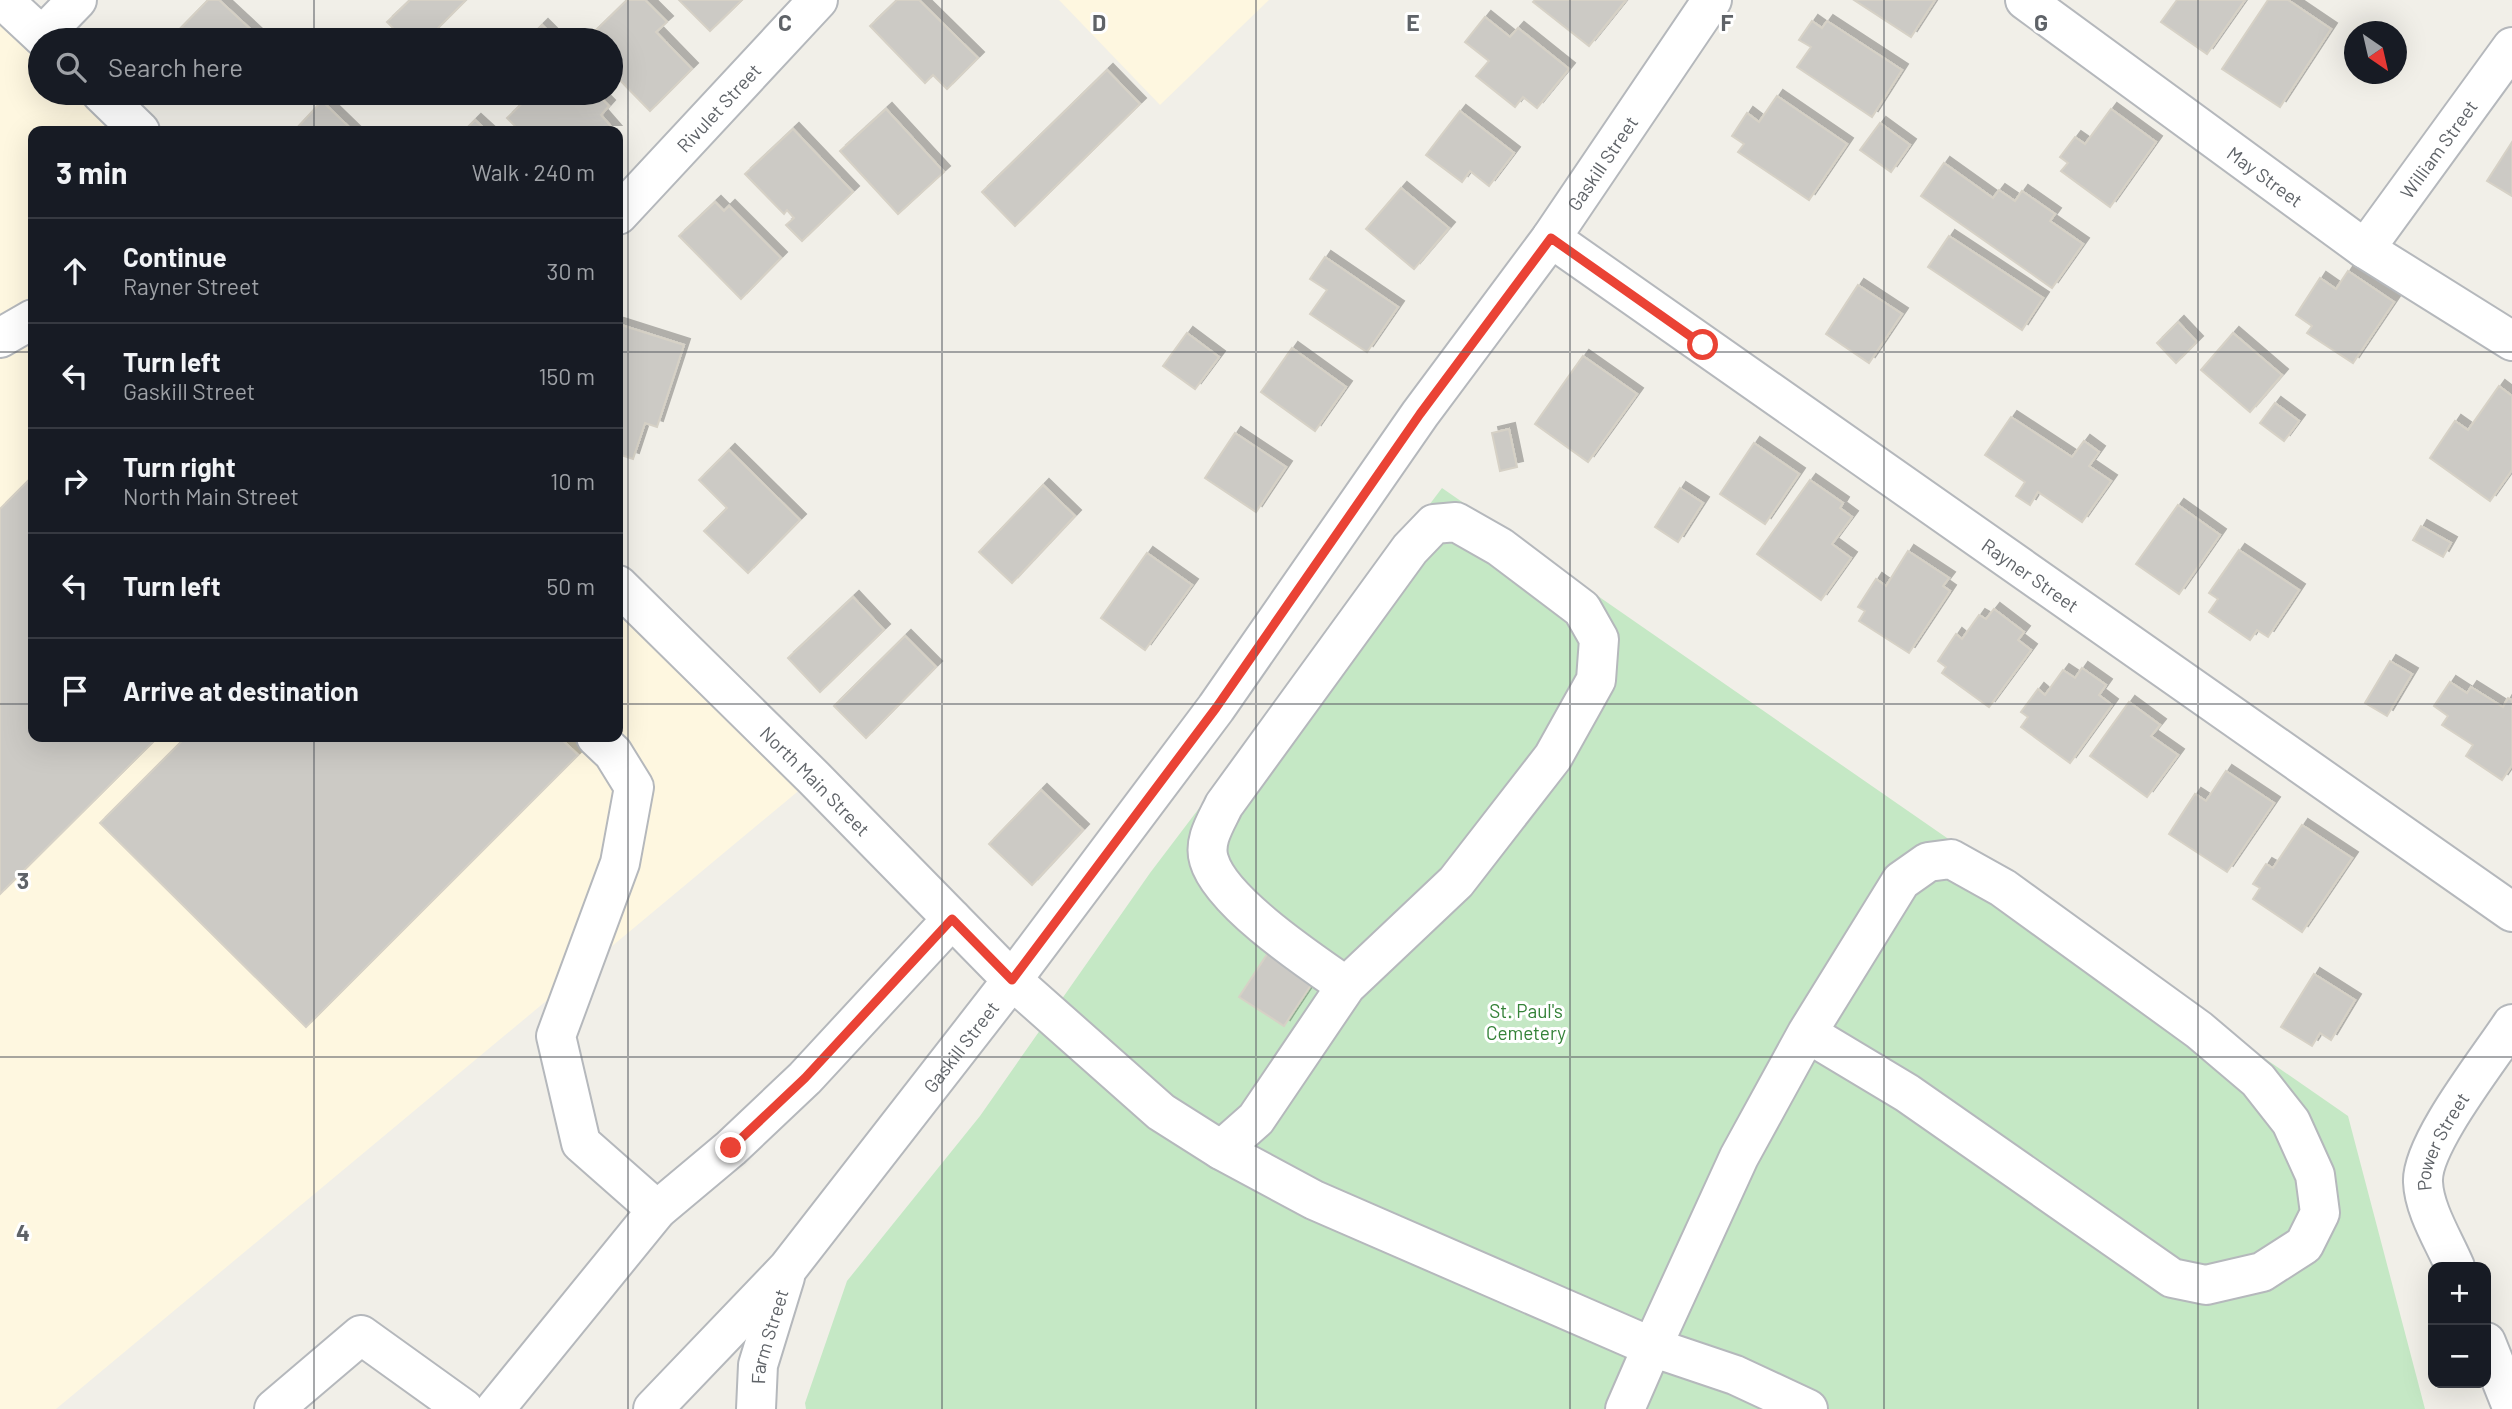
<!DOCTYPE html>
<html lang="en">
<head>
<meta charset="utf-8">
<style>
	:root { --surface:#171b24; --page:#20242c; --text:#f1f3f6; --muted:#9ea1a6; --line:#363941 }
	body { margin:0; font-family:Barlow,sans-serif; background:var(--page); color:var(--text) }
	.controls { position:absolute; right:21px; bottom:21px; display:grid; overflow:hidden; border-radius:14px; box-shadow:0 7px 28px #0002 }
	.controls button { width:63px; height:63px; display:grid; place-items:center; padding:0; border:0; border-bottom:2px solid var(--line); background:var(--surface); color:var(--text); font:35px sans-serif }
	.compass { position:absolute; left:2344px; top:21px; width:63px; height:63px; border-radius:50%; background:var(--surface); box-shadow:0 7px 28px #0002; rotate:146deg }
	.stop { position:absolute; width:21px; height:21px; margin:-16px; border:5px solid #ea4335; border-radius:50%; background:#fff }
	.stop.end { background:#ea4335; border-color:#fff; box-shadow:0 2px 7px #0008 }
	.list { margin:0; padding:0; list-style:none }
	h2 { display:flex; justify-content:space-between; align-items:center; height:91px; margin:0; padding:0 28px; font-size:30px }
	h2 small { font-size:23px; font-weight:400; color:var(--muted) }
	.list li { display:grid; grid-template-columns:46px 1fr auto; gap:21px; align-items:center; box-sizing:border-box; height:105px; padding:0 28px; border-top:2px solid var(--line) }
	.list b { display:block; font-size:26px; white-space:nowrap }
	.list p { margin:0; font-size:23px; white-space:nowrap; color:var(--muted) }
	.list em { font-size:23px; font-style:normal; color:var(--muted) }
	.icon { flex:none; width:38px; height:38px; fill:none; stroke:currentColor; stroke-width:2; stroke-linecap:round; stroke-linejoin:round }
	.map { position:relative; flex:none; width:2512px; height:1409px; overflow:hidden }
	.search { position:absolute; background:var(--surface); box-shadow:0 7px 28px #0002; left:28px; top:28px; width:595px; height:77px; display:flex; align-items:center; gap:18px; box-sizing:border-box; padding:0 24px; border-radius:38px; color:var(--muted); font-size:26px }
	.panel { position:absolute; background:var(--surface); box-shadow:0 7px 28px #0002; left:28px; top:126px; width:595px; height:616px; border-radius:14px }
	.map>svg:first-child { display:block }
	.commercial { fill:#fef7e0 }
	.green { fill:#c5e8c5 }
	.building { fill:#cccac5; stroke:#d6d1c6; stroke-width:2; filter:url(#shadow) }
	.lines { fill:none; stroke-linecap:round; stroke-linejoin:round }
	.minor-casing { stroke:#b5b8bc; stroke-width:42 }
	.minor { stroke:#fff; stroke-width:38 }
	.route { stroke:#ea4335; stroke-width:9 }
	.grid { fill:none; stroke:#5f6368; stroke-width:2; stroke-opacity:0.55 }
	.labels { text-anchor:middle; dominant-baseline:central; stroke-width:6; stroke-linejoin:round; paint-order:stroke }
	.street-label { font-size:19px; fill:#5f6368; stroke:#fff }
	.park-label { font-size:19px; fill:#348238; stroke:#fff }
	.grid-label { font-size:23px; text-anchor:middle; font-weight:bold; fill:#5f6368; stroke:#fff; stroke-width:6; stroke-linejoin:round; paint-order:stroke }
</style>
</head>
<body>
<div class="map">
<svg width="2512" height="1409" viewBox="0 0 2512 1409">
	<defs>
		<filter id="shadow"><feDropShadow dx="6" dy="-6" stdDeviation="0" flood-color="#0004"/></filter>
	</defs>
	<rect width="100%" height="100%" fill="#f1efe8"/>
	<g class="commercial">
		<path d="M 0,0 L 40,40 L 40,93 L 108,93 L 148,131 L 33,131 L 33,737 L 618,737 L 618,590 L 814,778 L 56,1409 L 0,1409 Z"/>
		<path d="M 1059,0 L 1269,0 L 1160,105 Z"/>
	</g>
	<path class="green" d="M 1442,488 L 2348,1116 L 2425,1409 L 806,1409 L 805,1403 L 847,1281 L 980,1116 L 1150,873 Z"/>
	<g class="building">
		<path d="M 208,0 L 219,0 L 262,40 L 169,40 Z"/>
		<path d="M 410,0 L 466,0 L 426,40 L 405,40 L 387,22 Z"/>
		<path d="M 627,0 L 645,0 L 667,22 L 656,32 L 692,69 L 650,111 L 611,71 L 611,40 L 586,40 Z"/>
		<path d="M 679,0 L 742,0 L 710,31 Z"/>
		<path d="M 897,0 L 919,0 L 978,58 L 947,89 L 933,75 L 925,83 L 870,26 Z"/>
		<path d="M 1535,0 L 1626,0 L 1589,46 L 1533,2 Z"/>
		<path d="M 1854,0 L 1935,0 L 1911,37 Z"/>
		<path d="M 2177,0 L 2245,0 L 2207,54 L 2161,22 Z"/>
		<path d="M 2268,0 L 2288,0 L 2331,29 L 2280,107 L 2222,69 Z"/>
		<path d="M 1485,17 L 1510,37 L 1518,28 L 1569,69 L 1537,108 L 1523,97 L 1515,107 L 1476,76 L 1489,61 L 1465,42 Z"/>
		<path d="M 1812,21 L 1822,28 L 1827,21 L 1902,70 L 1872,117 L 1797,67 L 1811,47 L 1799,40 Z"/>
		<path d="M 542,25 L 557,40 L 527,40 Z"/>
		<path d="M 1107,70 L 1140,104 L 1015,226 L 982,192 Z"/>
		<path d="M 533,93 L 596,93 L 609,106 L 601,115 L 615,131 L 520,131 L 507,118 Z"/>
		<path d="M 1777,96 L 1847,144 L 1809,200 L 1738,152 L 1744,144 L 1732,136 L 1747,113 L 1759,122 Z"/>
		<path d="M 322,101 L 353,131 L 294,131 Z"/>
		<path d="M 886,109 L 944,172 L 898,214 L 840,151 Z"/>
		<path d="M 2111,109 L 2156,142 L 2110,207 L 2061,171 L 2068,163 L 2060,157 L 2075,137 L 2085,144 Z"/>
		<path d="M 1460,111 L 1514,153 L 1489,186 L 1470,171 L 1462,182 L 1426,155 Z"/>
		<path d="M 475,120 L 487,131 L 464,131 Z"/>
		<path d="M 1880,123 L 1910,145 L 1891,172 L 1860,150 Z"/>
		<path d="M 793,129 L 853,192 L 802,241 L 786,225 L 794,218 L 787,210 L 784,214 L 745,174 Z"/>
		<path d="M 2512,142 L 2512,196 L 2487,181 Z"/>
		<path d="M 1944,163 L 1993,198 L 1999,190 L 2015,201 L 2022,191 L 2055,214 L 2050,221 L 2083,244 L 2052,288 L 1921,196 Z"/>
		<path d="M 1401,188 L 1449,228 L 1414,269 L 1366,229 Z"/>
		<path d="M 715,202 L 724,211 L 729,206 L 781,258 L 741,299 L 679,236 Z"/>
		<path d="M 1949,236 L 2043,298 L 2022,330 L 1928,267 Z"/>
		<path d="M 1325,257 L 1398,307 L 1367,352 L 1310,314 L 1327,290 L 1310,279 Z"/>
		<path d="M 2348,271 L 2394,302 L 2353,363 L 2307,333 L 2312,326 L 2296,315 L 2320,278 L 2336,289 Z"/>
		<path d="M 1858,285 L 1902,314 L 1869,363 L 1826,334 Z"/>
		<path d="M 2178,322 L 2197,342 L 2176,363 L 2157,343 Z"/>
		<path d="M 618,324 L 684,345 L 657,427 L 645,423 L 633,459 L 618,454 Z"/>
		<path d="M 1187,333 L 1219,357 L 1195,389 L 1163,366 Z"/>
		<path d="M 2233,333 L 2282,375 L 2250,412 L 2201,370 Z"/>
		<path d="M 1292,348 L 1346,387 L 1315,431 L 1261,392 Z"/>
		<path d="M 1583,356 L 1637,394 L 1588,462 L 1535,424 Z"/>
		<path d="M 2499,386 L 2512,396 L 2512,470 L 2490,501 L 2430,458 L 2455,421 L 2468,430 Z"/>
		<path d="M 2275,403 L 2299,421 L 2284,441 L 2260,423 Z"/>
		<path d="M 2011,417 L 2072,457 L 2084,441 L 2099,452 L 2089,466 L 2111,481 L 2082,522 L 2038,492 L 2030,505 L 2016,496 L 2025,482 L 1985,455 Z"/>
		<path d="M 1509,429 L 1517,467 L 1500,471 L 1492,433 Z"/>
		<path d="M 1235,433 L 1286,467 L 1256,512 L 1205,478 Z"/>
		<path d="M 1754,443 L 1799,474 L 1765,524 L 1720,494 Z"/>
		<path d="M 729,450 L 800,520 L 748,573 L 704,531 L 727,508 L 699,480 Z"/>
		<path d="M 33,476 L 33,737 L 158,737 L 0,894 L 0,509 Z"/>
		<path d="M 1810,480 L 1843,503 L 1840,508 L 1852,517 L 1832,544 L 1851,558 L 1821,600 L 1757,554 Z"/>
		<path d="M 1043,485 L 1075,516 L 1012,583 L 979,552 Z"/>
		<path d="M 1680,488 L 1703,503 L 1678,542 L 1655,527 Z"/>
		<path d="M 2178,505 L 2220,535 L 2179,594 L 2136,564 Z"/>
		<path d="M 2421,526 L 2451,543 L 2443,557 L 2413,540 Z"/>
		<path d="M 2239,550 L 2299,590 L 2268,637 L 2257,630 L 2250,640 L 2209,612 L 2218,599 L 2209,593 Z"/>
		<path d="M 1908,551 L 1949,578 L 1943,586 L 1950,591 L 1909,653 L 1859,621 L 1865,611 L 1858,607 L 1876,579 L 1886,586 Z"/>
		<path d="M 1147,553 L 1192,585 L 1145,650 L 1101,618 Z"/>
		<path d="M 853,597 L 884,630 L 820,692 L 788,658 Z"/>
		<path d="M 1994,609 L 2024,632 L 2018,640 L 2031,650 L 1989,707 L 1942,673 L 1946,667 L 1938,661 L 1956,634 L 1962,639 L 1979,615 L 1986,619 Z"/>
		<path d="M 905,636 L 936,667 L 866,738 L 834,706 Z"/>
		<path d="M 2390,661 L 2412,674 L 2387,716 L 2365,703 Z"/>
		<path d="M 2082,668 L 2106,685 L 2099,695 L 2112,705 L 2070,763 L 2021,727 L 2028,717 L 2021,712 L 2038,689 L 2045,695 L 2063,670 L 2075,678 Z"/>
		<path d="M 2450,682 L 2467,693 L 2471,687 L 2503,707 L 2508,698 L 2512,700 L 2512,765 L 2502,780 L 2466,756 L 2473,745 L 2442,725 L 2448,716 L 2434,706 Z"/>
		<path d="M 2129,702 L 2160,725 L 2151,736 L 2178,755 L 2147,797 L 2090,756 Z"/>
		<path d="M 186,737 L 559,737 L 578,755 L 306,1027 L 100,823 Z"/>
		<path d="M 2226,771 L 2274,803 L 2227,872 L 2169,834 L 2195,794 L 2206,801 Z"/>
		<path d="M 1041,790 L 1083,830 L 1032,885 L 989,844 Z"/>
		<path d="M 2302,825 L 2352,858 L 2302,932 L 2253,899 L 2260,888 L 2253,884 L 2266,864 L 2273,868 Z"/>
		<path d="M 1268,953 L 1313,982 L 1284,1026 L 1239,997 Z"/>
		<path d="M 2314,974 L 2355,1000 L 2331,1040 L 2320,1033 L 2312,1046 L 2281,1027 Z"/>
	</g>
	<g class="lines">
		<g class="minor-casing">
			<g id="minor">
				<path d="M 3,0 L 46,40"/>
				<path id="s1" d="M 2025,0 L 2365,249 L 2512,341"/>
				<path d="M 42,36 L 77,0"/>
				<path d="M 101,93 L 140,131"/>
				<path id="s2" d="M 618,215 L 818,0"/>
				<path id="s3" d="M 1551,238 L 2512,912"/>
				<path id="s4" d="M 2365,249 L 2512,47"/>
				<path d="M 0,338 L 33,319"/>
				<path id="s5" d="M 618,585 L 814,778 L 1012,980 L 1161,1112 L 1221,1150 L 1314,1200 L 1652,1347 L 1739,1157 L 1807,1033 L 1901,881 L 1928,862 L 1951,859 L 2003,888 L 2199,1030 L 2258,1080 L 2291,1122 L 2315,1175 L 2320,1213 L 2304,1245 L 2262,1272 L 2206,1285 L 2172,1278 L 1907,1093 L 1807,1033"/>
				<path d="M 596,737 L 613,753 L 634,787 L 620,863 L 556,1036 L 581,1143 L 657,1210"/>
				<path d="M 1221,1150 L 1256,1119 L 1346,986 L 1456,882 L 1553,757 L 1596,680 L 1599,639 L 1582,609 L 1500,547 L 1456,522 L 1434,524 L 1410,549 L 1224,805 C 1216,822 1203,841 1209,860 C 1221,902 1310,961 1346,986"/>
				<path id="s6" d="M 2455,1267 C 2444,1241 2424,1210 2423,1182 C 2421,1144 2490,1058 2512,1024"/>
				<path d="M 2486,1342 L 2512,1407"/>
				<path d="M 274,1409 L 361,1335 L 464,1409"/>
				<path d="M 495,1409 L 657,1210 L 731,1148 L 805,1078 L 952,919"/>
				<path id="s7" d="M 653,1409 L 788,1268 L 1012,980 L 1216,708 L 1420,414 L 1551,238 L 1712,0"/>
				<path id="s8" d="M 756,1409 L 758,1365 L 785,1277"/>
				<path d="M 1625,1409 L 1652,1347 L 1735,1375 L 1808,1409"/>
			</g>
		</g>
		<use href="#minor" class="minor"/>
	</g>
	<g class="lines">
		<path class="route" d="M 731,1148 L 805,1078 L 952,919 L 1012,980 L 1216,708 L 1420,414 L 1551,238 L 1703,345"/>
	</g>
	<path class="grid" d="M 314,0 L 314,40M 628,0 L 628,1409M 942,0 L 942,1409M 1256,0 L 1256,1409M 1570,0 L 1570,1409M 1884,0 L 1884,1409M 2198,0 L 2198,1409M 314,93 L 314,131M 0,352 L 33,352M 618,352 L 2512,352M 0,704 L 33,704M 618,704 L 2512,704M 314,737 L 314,1409M 0,1057 L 2512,1057"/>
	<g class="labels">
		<g class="street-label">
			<text stroke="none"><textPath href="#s2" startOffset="147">Rivulet Street</textPath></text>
			<text stroke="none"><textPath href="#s4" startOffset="124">William Street</textPath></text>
			<text stroke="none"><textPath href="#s7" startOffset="1568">Gaskill Street</textPath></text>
			<text stroke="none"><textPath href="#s1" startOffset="298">May Street</textPath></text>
			<text stroke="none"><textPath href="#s3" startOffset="586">Rayner Street</textPath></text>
			<text stroke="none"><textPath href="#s5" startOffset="278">North Main Street</textPath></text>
			<text stroke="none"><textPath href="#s7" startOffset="476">Gaskill Street</textPath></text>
			<text stroke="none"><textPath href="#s6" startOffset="136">Power Street</textPath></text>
			<text stroke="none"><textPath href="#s8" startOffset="74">Farm Street</textPath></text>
		</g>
		<g class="park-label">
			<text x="1526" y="1010">St. Paul's<tspan x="1526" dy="22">Cemetery</tspan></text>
		</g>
	</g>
	<g class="grid-label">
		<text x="785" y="31">C</text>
		<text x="1099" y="31">D</text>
		<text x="1413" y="31">E</text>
		<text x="1727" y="31">F</text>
		<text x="2041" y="31">G</text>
		<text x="23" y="889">3</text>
		<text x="23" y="1241">4</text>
	</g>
</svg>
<div class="controls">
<button>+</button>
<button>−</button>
</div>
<svg class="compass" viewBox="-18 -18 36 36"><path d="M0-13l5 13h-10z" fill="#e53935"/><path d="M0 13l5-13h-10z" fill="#9ea1a6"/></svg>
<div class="stop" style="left:1703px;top:345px"></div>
<div class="stop end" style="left:731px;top:1148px"></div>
<div class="search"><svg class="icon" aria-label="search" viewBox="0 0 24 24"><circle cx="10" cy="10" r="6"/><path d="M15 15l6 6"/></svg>Search here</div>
<section class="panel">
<h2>3 min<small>Walk · 240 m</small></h2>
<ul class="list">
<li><svg class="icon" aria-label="ahead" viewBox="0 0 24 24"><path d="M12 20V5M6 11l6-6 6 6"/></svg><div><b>Continue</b><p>Rayner Street</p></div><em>30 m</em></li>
<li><svg class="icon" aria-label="left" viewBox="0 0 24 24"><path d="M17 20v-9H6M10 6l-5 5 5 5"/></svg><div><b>Turn left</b><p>Gaskill Street</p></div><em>150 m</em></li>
<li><svg class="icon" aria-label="right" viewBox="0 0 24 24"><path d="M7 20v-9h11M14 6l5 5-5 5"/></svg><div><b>Turn right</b><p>North Main Street</p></div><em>10 m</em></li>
<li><svg class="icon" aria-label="left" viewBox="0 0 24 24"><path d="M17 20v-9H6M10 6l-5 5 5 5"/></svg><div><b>Turn left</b></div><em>50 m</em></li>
<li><svg class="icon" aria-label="arrive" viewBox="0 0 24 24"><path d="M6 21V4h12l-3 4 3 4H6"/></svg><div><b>Arrive at destination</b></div></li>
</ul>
</section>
</div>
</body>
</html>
